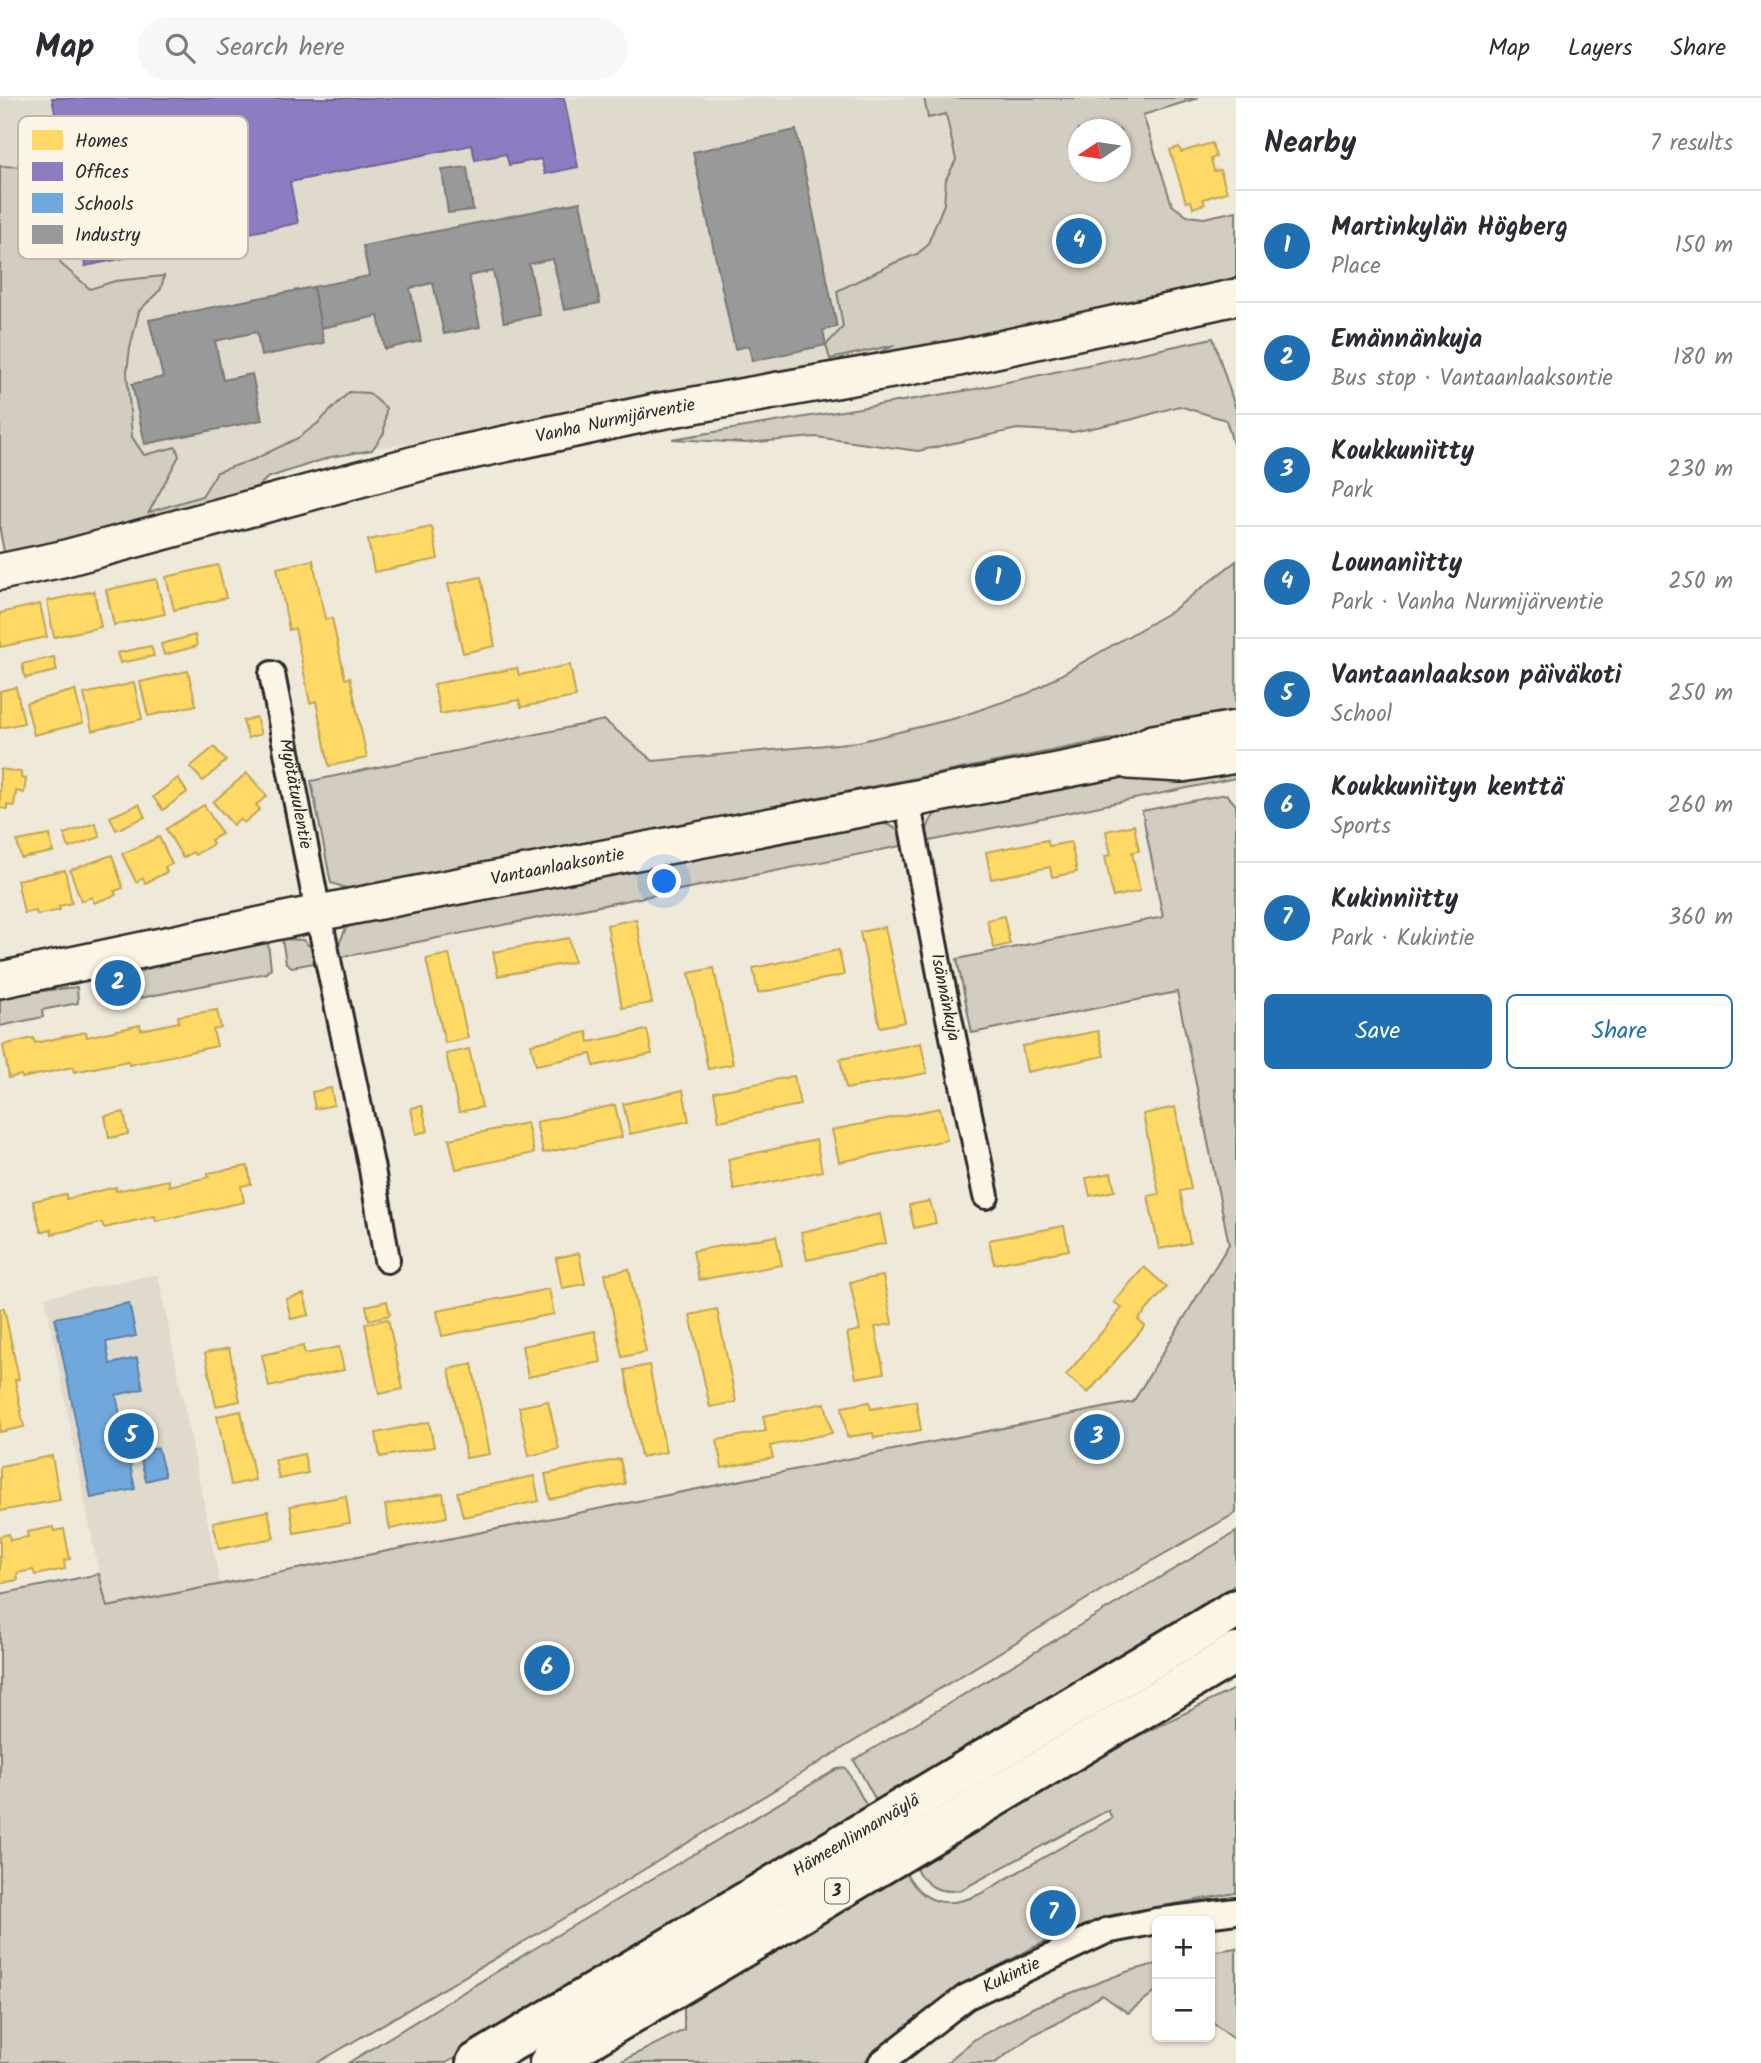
<!DOCTYPE html>
<html lang="en">
<head>
<meta charset="utf-8">
<style>
	:root { --surface:#fff; --page:#f7f7f7; --text:#2b2b33; --muted:#7c7c81; --line:#e1e1e2; --accent:#1f6fb2 }
	body { margin:0; font-family:Kalam,sans-serif; background:var(--page); color:var(--text) }
	.controls { position:absolute; right:21px; bottom:21px; display:grid; overflow:hidden; border-radius:10px; box-shadow:0 2px 5px #0004 }
	.controls button { width:63px; height:63px; display:grid; place-items:center; padding:0; border:0; border-bottom:2px solid var(--line); background:var(--surface); color:var(--text); font:35px sans-serif }
	.compass { position:absolute; left:1068px; top:21px; width:63px; height:63px; border-radius:50%; background:var(--surface); box-shadow:0 2px 5px #0004; rotate:257deg }
	.you { position:absolute; left:665px; top:784px; width:24px; height:24px; margin:-18px; border:5px solid #fff; border-radius:50%; background:#1a73e8; box-shadow:0 0 0 10px #1a73e833 }
	.badge { display:grid; place-items:center; width:46px; height:46px; border-radius:50%; background:var(--accent); color:#fff; font-size:23px; font-weight:700 }
	.pin { position:absolute; translate:-50% -50%; border:4px solid #fff; box-shadow:0 2px 7px #0006 }
	.list { margin:0; padding:0; list-style:none }
	h2 { display:flex; justify-content:space-between; align-items:center; height:91px; margin:0; padding:0 28px; font-size:30px }
	h2 small { font-size:23px; font-weight:400; color:var(--muted) }
	.list li { display:grid; grid-template-columns:46px 1fr auto; gap:21px; align-items:center; box-sizing:border-box; height:112px; padding:0 28px; border-top:2px solid var(--line) }
	.list b { display:block; font-size:26px; white-space:nowrap }
	.list p { margin:0; font-size:23px; white-space:nowrap; color:var(--muted) }
	.list em { font-size:23px; font-style:normal; color:var(--muted) }
	.actions { display:flex; gap:14px; padding:21px 28px }
	.actions a { flex:1; padding:16px 0; border:2px solid var(--accent); border-radius:10px; text-align:center; font-size:24px; color:var(--accent) }
	.actions .main { background:var(--accent); color:#fff }
	.icon { flex:none; width:38px; height:38px; fill:none; stroke:currentColor; stroke-width:2; stroke-linecap:round; stroke-linejoin:round }
	.map { position:relative; flex:none; width:1236px; height:1965px; overflow:hidden }
	header { display:flex; align-items:center; gap:42px; box-sizing:border-box; height:98px; padding:0 35px; background:var(--surface); border-bottom:2px solid var(--line) }
	header strong { font-size:33px }
	nav { display:flex; gap:38px; margin-inline-start:auto; font-size:24px }
	.search { width:490px; height:63px; background:var(--page); display:flex; align-items:center; gap:18px; box-sizing:border-box; padding:0 24px; border-radius:38px; color:var(--muted); font-size:26px }
	main { display:flex }
	aside { flex:1; background:var(--surface) }
	.map>svg:first-child { display:block }
	.built { fill:#e0dacc }
	.green { fill:#d2cdc0; stroke:#7e7c76; stroke-width:2; fill-rule:evenodd }
	.homes { fill:#ffd966; stroke:#bfa554; stroke-width:2 }
	.offices { fill:#8e7cc3; stroke:#706495; stroke-width:2 }
	.schools { fill:#6fa8dc; stroke:#5b82a7; stroke-width:2 }
	.industry { fill:#999; stroke:#787878; stroke-width:2 }
	.lines { fill:none; stroke-linecap:round; stroke-linejoin:round }
	.street-casing { stroke:#2b2b2b; stroke-width:30 }
	.secondary-casing { stroke:#2b2b2b; stroke-width:40 }
	.highway-casing { stroke:#2b2b2b; stroke-width:44 }
	.street { stroke:#fcf5e5; stroke-width:24 }
	.secondary { stroke:#fcf5e5; stroke-width:35 }
	.highway { stroke:#fcf5e5; stroke-width:38 }
	.labels { text-anchor:middle; dominant-baseline:central; stroke-width:7; stroke-linejoin:round; paint-order:stroke }
	.shield { fill:#fcf5e5; stroke:#6a6863; stroke-width:2 }
	.shield-label { font-size:16px; font-weight:bold; fill:#2b2b2b }
	.street-label { font-size:18px; fill:#2b2b2b; stroke:#fcf5e5 }
	.key { fill:#fcf5e5; stroke:#bdb8ad; stroke-width:2 }
	.key-label { font-size:19px; fill:#2b2b2b }
</style>
</head>
<body>
<header>
<strong>Map</strong>
<div class="search"><svg class="icon" aria-label="search" viewBox="0 0 24 24"><circle cx="10" cy="10" r="6"/><path d="M15 15l6 6"/></svg>Search here</div>
<nav><a>Map</a><a>Layers</a><a>Share</a></nav>
</header>
<main>
<div class="map">
<svg width="1236" height="1965" viewBox="0 0 1236 1965">
	<rect width="100%" height="100%" fill="#efe9da"/>
	<filter id="ink" filterUnits="userSpaceOnUse"><feTurbulence type="fractalNoise" baseFrequency=".0143" numOctaves="2"/><feDisplacementMap in="SourceGraphic" scale="14" xChannelSelector="R" yChannelSelector="G"/><feConvolveMatrix kernelMatrix="1 2 1 2 8 2 1 2 1" color-interpolation-filters="sRGB"/></filter>
	<g filter="url(#ink)">
		<g class="built">
			<path d="M 0,0 L 944,0 L 988,209 L 867,260 L 691,289 L 647,301 L 533,323 L 406,346 L 326,355 L 276,368 L 238,400 L 45,449 L 0,433 Z"/>
			<path d="M 158,1176 L 220,1486 L 107,1509 L 99,1476 L 45,1199 Z"/>
		</g>
		<g class="green">
			<path d="M 924,0 L 1198,0 L 1143,17 L 1172,107 L 1187,118 L 1204,120 L 1236,113 L 1236,187 L 1001,238 L 867,260 L 895,247 L 830,261 L 826,247 L 843,229 L 837,193 L 894,165 L 917,156 L 927,148 L 944,106 L 946,81 L 956,62 L 946,16 L 928,20 ZM 1078,32 L 1120,32 L 1120,74 L 1078,74 Z"/>
			<path d="M 0,68 L 27,69 L 36,103 L 48,129 L 61,166 L 90,191 L 115,183 L 164,178 L 161,191 L 139,213 L 130,250 L 127,274 L 132,339 L 144,357 L 176,349 L 179,358 L 149,414 L 202,398 L 217,374 L 255,361 L 298,340 L 317,326 L 349,294 L 369,295 L 386,310 L 384,335 L 372,352 L 331,359 L 267,380 L 247,400 L 5,459 L 0,433 Z"/>
			<path d="M 1213,240 L 1236,312 L 1236,356 L 1226,322 L 1179,308 L 1130,322 L 1073,334 L 1017,331 L 918,353 L 816,339 L 745,345 L 672,341 L 975,291 Z"/>
			<path d="M 1236,463 L 1236,612 L 1111,641 L 352,792 L 331,785 L 311,683 L 604,622 L 653,663 L 858,644 L 956,620 L 1029,595 L 1172,513 Z"/>
			<path d="M 1236,664 L 1236,680 L 925,744 C 927,729 929,719 942,711 L 1083,682 Z"/>
			<path d="M 1226,696 L 1236,707 L 1236,1415 L 1113,1485 L 581,1810 L 317,1965 L 0,1965 L 0,1496 L 99,1476 L 107,1509 L 1133,1304 L 1229,1146 L 1177,894 L 972,935 L 957,861 L 1163,819 L 1142,713 Z"/>
			<path d="M 869,724 C 888,725 900,728 906,747 L 337,860 L 338,848 L 346,830 L 357,825 Z"/>
			<path d="M 282,841 L 303,842 L 317,855 L 320,864 L 292,869 L 286,865 Z"/>
			<path d="M 268,845 L 271,870 L 266,875 L 135,901 L 128,878 L 173,862 Z"/>
			<path d="M 77,889 L 78,905 L 42,912 L 43,919 L 0,928 L 0,898 Z"/>
			<path d="M 1236,1434 L 1236,1486 L 1200,1512 L 878,1706 L 854,1662 Z"/>
			<path d="M 1236,1590 L 1236,1795 L 1107,1818 L 1034,1849 L 958,1890 L 862,1965 L 618,1965 L 684,1932 L 684,1905 L 905,1773 C 923,1807 947,1811 980,1796 L 1112,1720 L 1108,1712 L 961,1792 C 938,1796 926,1788 914,1768 L 1136,1639 Z"/>
			<path d="M 846,1670 L 869,1712 L 571,1892 L 446,1965 L 348,1965 L 527,1855 L 837,1671 Z"/>
			<path d="M 1236,1850 L 1236,1939 L 1234,1941 L 1210,1923 L 1210,1854 Z"/>
			<path d="M 1157,1866 L 1157,1892 L 1128,1915 L 1102,1897 L 1056,1926 L 1033,1937 L 995,1965 L 946,1965 L 975,1941 L 1034,1909 L 1129,1873 Z"/>
		</g>
		<g class="homes">
			<path d="M 1212,45 L 1216,59 L 1211,61 L 1214,73 L 1220,72 L 1227,94 L 1203,101 L 1205,106 L 1193,110 L 1191,103 L 1186,104 L 1170,52 L 1179,49 L 1181,54 Z"/>
			<path d="M 432,429 L 438,461 L 374,474 L 368,442 Z"/>
			<path d="M 313,462 L 325,521 L 332,520 L 345,581 L 350,579 L 367,660 L 329,668 L 316,603 L 310,605 L 295,530 L 289,532 L 277,470 Z"/>
			<path d="M 218,467 L 226,500 L 174,512 L 166,479 Z"/>
			<path d="M 481,479 L 495,548 L 463,555 L 448,486 Z"/>
			<path d="M 156,481 L 165,516 L 114,527 L 106,492 Z"/>
			<path d="M 94,493 L 101,529 L 54,539 L 47,503 Z"/>
			<path d="M 40,506 L 47,539 L 0,549 L 0,515 Z"/>
			<path d="M 195,537 L 197,548 L 164,557 L 161,546 Z"/>
			<path d="M 151,548 L 154,558 L 120,565 L 117,555 Z"/>
			<path d="M 54,559 L 57,573 L 25,580 L 22,566 Z"/>
			<path d="M 570,567 L 576,599 L 521,609 L 519,602 L 440,616 L 434,586 L 517,570 L 519,577 Z"/>
			<path d="M 188,573 L 196,607 L 148,618 L 140,584 Z"/>
			<path d="M 134,585 L 142,621 L 92,633 L 84,596 Z"/>
			<path d="M 16,589 L 24,625 L 0,630 L 0,593 Z"/>
			<path d="M 75,592 L 83,625 L 34,637 L 26,605 Z"/>
			<path d="M 256,619 L 261,636 L 248,640 L 243,623 Z"/>
			<path d="M 214,649 L 226,663 L 203,683 L 190,669 Z"/>
			<path d="M 0,671 L 21,674 L 21,680 L 26,681 L 24,695 L 16,693 L 14,708 L 7,707 L 7,711 L 0,710 Z"/>
			<path d="M 247,675 L 267,698 L 256,707 L 260,711 L 244,725 L 240,721 L 233,727 L 213,704 Z"/>
			<path d="M 178,680 L 187,694 L 163,712 L 153,699 Z"/>
			<path d="M 139,706 L 145,719 L 116,732 L 110,719 Z"/>
			<path d="M 204,707 L 222,736 L 211,742 L 213,746 L 195,757 L 193,754 L 183,760 L 166,731 Z"/>
			<path d="M 95,725 L 100,739 L 69,750 L 64,736 Z"/>
			<path d="M 1134,727 L 1139,753 L 1132,754 L 1140,793 L 1113,799 L 1105,758 L 1111,757 L 1106,733 Z"/>
			<path d="M 50,737 L 53,754 L 21,760 L 17,743 Z"/>
			<path d="M 159,739 L 172,766 L 165,769 L 167,774 L 145,785 L 143,780 L 136,784 L 122,756 Z"/>
			<path d="M 1047,742 L 1049,748 L 1071,744 L 1077,774 L 1052,779 L 1050,769 L 991,781 L 986,754 Z"/>
			<path d="M 112,757 L 123,790 L 114,793 L 116,797 L 94,805 L 92,799 L 81,803 L 70,772 Z"/>
			<path d="M 65,772 L 72,805 L 59,808 L 60,812 L 37,817 L 36,813 L 24,815 L 17,782 Z"/>
			<path d="M 1004,818 L 1010,846 L 994,850 L 987,822 Z"/>
			<path d="M 636,821 L 652,905 L 622,910 L 607,827 Z"/>
			<path d="M 885,829 L 905,924 L 880,929 L 860,834 Z"/>
			<path d="M 569,840 L 574,864 L 498,878 L 493,854 Z"/>
			<path d="M 839,852 L 844,877 L 758,895 L 753,870 Z"/>
			<path d="M 449,856 L 468,940 L 445,945 L 426,861 Z"/>
			<path d="M 714,870 L 733,966 L 708,971 L 689,875 Z"/>
			<path d="M 217,912 L 221,930 L 213,932 L 217,948 L 129,967 L 128,963 L 74,974 L 73,969 L 22,980 L 21,977 L 9,980 L 3,947 L 33,940 L 35,945 L 86,934 L 87,939 L 140,927 L 141,932 L 179,924 L 178,918 Z"/>
			<path d="M 647,932 L 652,956 L 594,968 L 591,956 L 536,967 L 531,946 L 587,934 L 589,944 Z"/>
			<path d="M 1098,933 L 1104,958 L 1027,974 L 1022,948 Z"/>
			<path d="M 921,945 L 927,975 L 846,991 L 840,961 Z"/>
			<path d="M 469,951 L 482,1009 L 459,1014 L 446,956 Z"/>
			<path d="M 794,978 L 800,1007 L 719,1023 L 714,994 Z"/>
			<path d="M 331,990 L 334,1007 L 315,1011 L 312,994 Z"/>
			<path d="M 683,992 L 689,1023 L 630,1036 L 623,1006 Z"/>
			<path d="M 615,1007 L 622,1039 L 543,1055 L 536,1024 Z"/>
			<path d="M 422,1008 L 428,1033 L 416,1036 L 411,1010 Z"/>
			<path d="M 1175,1009 L 1191,1091 L 1180,1093 L 1190,1145 L 1159,1151 L 1148,1098 L 1159,1096 L 1143,1016 Z"/>
			<path d="M 940,1010 L 947,1042 L 839,1064 L 832,1032 Z"/>
			<path d="M 124,1014 L 128,1036 L 109,1040 L 105,1018 Z"/>
			<path d="M 527,1025 L 534,1055 L 456,1071 L 449,1041 Z"/>
			<path d="M 816,1042 L 822,1073 L 734,1092 L 728,1061 Z"/>
			<path d="M 248,1068 L 251,1086 L 241,1088 L 244,1104 L 156,1123 L 155,1118 L 104,1130 L 102,1125 L 52,1136 L 51,1131 L 41,1134 L 33,1103 L 66,1096 L 66,1101 L 116,1089 L 116,1093 L 169,1082 L 169,1088 L 209,1079 L 208,1075 Z"/>
			<path d="M 1111,1075 L 1115,1093 L 1090,1098 L 1086,1080 Z"/>
			<path d="M 930,1103 L 936,1125 L 914,1130 L 909,1107 Z"/>
			<path d="M 880,1116 L 886,1145 L 807,1162 L 801,1134 Z"/>
			<path d="M 1064,1128 L 1069,1152 L 994,1166 L 989,1142 Z"/>
			<path d="M 776,1138 L 782,1167 L 699,1182 L 693,1153 Z"/>
			<path d="M 579,1155 L 585,1186 L 562,1190 L 556,1160 Z"/>
			<path d="M 1144,1169 L 1167,1189 L 1138,1222 L 1145,1228 L 1088,1295 L 1066,1277 L 1122,1210 L 1114,1204 Z"/>
			<path d="M 629,1171 L 646,1254 L 622,1259 L 605,1176 Z"/>
			<path d="M 883,1178 L 892,1226 L 875,1229 L 884,1275 L 856,1280 L 847,1235 L 860,1232 L 850,1184 Z"/>
			<path d="M 549,1191 L 554,1216 L 442,1238 L 437,1213 Z"/>
			<path d="M 304,1196 L 309,1217 L 291,1221 L 286,1201 Z"/>
			<path d="M 387,1203 L 390,1217 L 369,1222 L 366,1208 Z"/>
			<path d="M 4,1210 L 19,1281 L 15,1282 L 24,1329 L 0,1334 L 0,1211 Z"/>
			<path d="M 717,1211 L 736,1304 L 710,1309 L 690,1217 Z"/>
			<path d="M 388,1221 L 403,1291 L 379,1296 L 365,1226 Z"/>
			<path d="M 595,1233 L 601,1264 L 528,1279 L 522,1248 Z"/>
			<path d="M 303,1248 L 305,1256 L 339,1249 L 344,1272 L 269,1289 L 262,1257 Z"/>
			<path d="M 229,1250 L 240,1303 L 216,1308 L 205,1255 Z"/>
			<path d="M 472,1266 L 490,1356 L 466,1360 L 449,1271 Z"/>
			<path d="M 649,1267 L 666,1354 L 641,1359 L 625,1272 Z"/>
			<path d="M 548,1303 L 559,1351 L 529,1358 L 519,1309 Z"/>
			<path d="M 916,1303 L 921,1332 L 874,1340 L 873,1335 L 847,1339 L 842,1309 L 869,1304 L 871,1311 Z"/>
			<path d="M 825,1305 L 832,1335 L 770,1348 L 773,1360 L 722,1370 L 717,1342 L 766,1333 L 763,1318 Z"/>
			<path d="M 241,1313 L 255,1382 L 231,1387 L 217,1318 Z"/>
			<path d="M 429,1324 L 434,1349 L 380,1359 L 376,1335 Z"/>
			<path d="M 304,1356 L 308,1375 L 279,1381 L 275,1362 Z"/>
			<path d="M 52,1358 L 60,1402 L 0,1413 L 0,1368 Z"/>
			<path d="M 620,1361 L 625,1386 L 550,1401 L 545,1376 Z"/>
			<path d="M 534,1378 L 539,1403 L 463,1419 L 457,1394 Z"/>
			<path d="M 443,1395 L 447,1419 L 390,1431 L 385,1407 Z"/>
			<path d="M 346,1398 L 350,1425 L 294,1435 L 290,1408 Z"/>
			<path d="M 268,1413 L 274,1440 L 219,1451 L 213,1424 Z"/>
			<path d="M 53,1429 L 54,1433 L 64,1431 L 70,1461 L 64,1462 L 65,1471 L 35,1477 L 33,1472 L 17,1475 L 18,1482 L 0,1485 L 0,1438 L 9,1436 L 10,1442 L 28,1439 L 27,1434 Z"/>
		</g>
		<path class="offices" d="M 52,0 L 564,0 L 578,69 L 545,76 L 541,61 L 509,67 L 506,56 L 475,62 L 472,47 L 290,84 L 298,125 L 215,142 L 206,98 L 160,108 L 169,151 L 85,168 Z"/>
		<g class="schools">
			<path d="M 129,1205 L 136,1238 L 106,1244 L 110,1266 L 137,1260 L 143,1291 L 116,1297 L 135,1391 L 91,1400 L 55,1220 Z"/>
			<path d="M 158,1350 L 165,1378 L 146,1383 L 139,1354 Z"/>
		</g>
		<g class="industry">
			<path d="M 796,32 L 837,229 L 823,232 L 826,247 L 752,263 L 749,248 L 735,251 L 693,54 Z"/>
			<path d="M 467,69 L 473,112 L 448,115 L 442,72 Z"/>
			<path d="M 580,104 L 600,205 L 564,212 L 553,161 L 529,166 L 540,217 L 504,224 L 493,173 L 469,178 L 480,229 L 444,236 L 433,185 L 410,190 L 421,243 L 385,251 L 378,218 L 321,230 L 313,189 L 369,178 L 363,148 Z"/>
			<path d="M 313,189 L 324,245 L 261,258 L 257,234 L 215,243 L 223,282 L 252,276 L 262,322 L 145,346 L 132,286 L 163,279 L 149,222 Z"/>
		</g>
		<g class="lines">
			<g class="street-casing">
				<g id="street">
					<path id="s1" d="M 272,576 L 318,815 L 372,1071 L 387,1162"/>
					<path id="s2" d="M 907,702 L 940,876 L 986,1098"/>
					<path d="M 1158,1823 L 1236,1813"/>
					<path id="s3" d="M 881,1965 L 966,1899 L 1106,1833 L 1157,1823"/>
				</g>
			</g>
			<g class="secondary-casing">
				<g id="secondary">
					<path id="s4" d="M 0,474 L 62,461 L 434,361 L 655,314 L 959,260 L 1236,199"/>
					<path d="M 1129,663 L 1182,666 L 1236,657"/>
					<path id="s5" d="M 0,882 L 318,815 L 1115,662 L 1153,645 L 1236,631"/>
				</g>
			</g>
			<g class="highway-casing">
				<g id="highway">
					<path id="s6" d="M 476,1965 L 1236,1511"/>
					<path d="M 549,1965 L 1236,1555"/>
				</g>
			</g>
			<use href="#street" class="street"/>
			<use href="#secondary" class="secondary"/>
			<use href="#highway" class="highway"/>
		</g>
	</g>
	<g class="labels">
		<rect class="shield" x="825" y="1780.5" width="24" height="25" rx="5"/>
		<g class="shield-label">
			<text x="837" y="1793">3</text>
		</g>
		<g class="street-label">
			<text stroke="none"><textPath href="#s4" startOffset="634">Vanha Nurmijärventie</textPath></text>
			<text stroke="none"><textPath href="#s1" startOffset="122">Myötätuulentie</textPath></text>
			<text stroke="none"><textPath href="#s5" startOffset="569">Vantaanlaaksontie</textPath></text>
			<text stroke="none"><textPath href="#s2" startOffset="201">Isännänkuja</textPath></text>
			<text stroke="none"><textPath href="#s6" startOffset="443">Hämeenlinnanväylä</textPath></text>
			<text stroke="none"><textPath href="#s3" startOffset="158">Kukintie</textPath></text>
		</g>
	</g>
	<rect x="18" y="18" width="230" height="143" rx="10" class="key"/>
	<rect x="32" y="32" width="31" height="20" fill="#ffd966"/>
	<rect x="32" y="64" width="31" height="19" fill="#8e7cc3"/>
	<rect x="32" y="95" width="31" height="20" fill="#6fa8dc"/>
	<rect x="32" y="127" width="31" height="19" fill="#999"/>
	<g class="key-label">
		<text x="75" y="49">Homes</text>
		<text x="75" y="80">Offices</text>
		<text x="75" y="112">Schools</text>
		<text x="75" y="143">Industry</text>
	</g>
</svg>
<div class="controls">
<button>+</button>
<button>−</button>
</div>
<svg class="compass" viewBox="-18 -18 36 36"><path d="M0-13l5 13h-10z" fill="#e53935"/><path d="M0 13l5-13h-10z" fill="#7c7c81"/></svg>
<div class="you"></div>
<div class="pin badge" style="left:998px;top:480px">1</div>
<div class="pin badge" style="left:118px;top:885px">2</div>
<div class="pin badge" style="left:1097px;top:1339px">3</div>
<div class="pin badge" style="left:1079px;top:143px">4</div>
<div class="pin badge" style="left:131px;top:1338px">5</div>
<div class="pin badge" style="left:547px;top:1570px">6</div>
<div class="pin badge" style="left:1053px;top:1815px">7</div>
</div>
<aside>
<h2>Nearby<small>7 results</small></h2>
<ul class="list">
<li><span class="badge">1</span><div><b>Martinkylän Högberg</b><p>Place</p></div><em>150 m</em></li>
<li><span class="badge">2</span><div><b>Emännänkuja</b><p>Bus stop · Vantaanlaaksontie</p></div><em>180 m</em></li>
<li><span class="badge">3</span><div><b>Koukkuniitty</b><p>Park</p></div><em>230 m</em></li>
<li><span class="badge">4</span><div><b>Lounaniitty</b><p>Park · Vanha Nurmijärventie</p></div><em>250 m</em></li>
<li><span class="badge">5</span><div><b>Vantaanlaakson päiväkoti</b><p>School</p></div><em>250 m</em></li>
<li><span class="badge">6</span><div><b>Koukkuniityn kenttä</b><p>Sports</p></div><em>260 m</em></li>
<li><span class="badge">7</span><div><b>Kukinniitty</b><p>Park · Kukintie</p></div><em>360 m</em></li>
</ul>
<div class="actions"><a class="main">Save</a><a>Share</a></div>
</aside>
</main>
</body>
</html>
